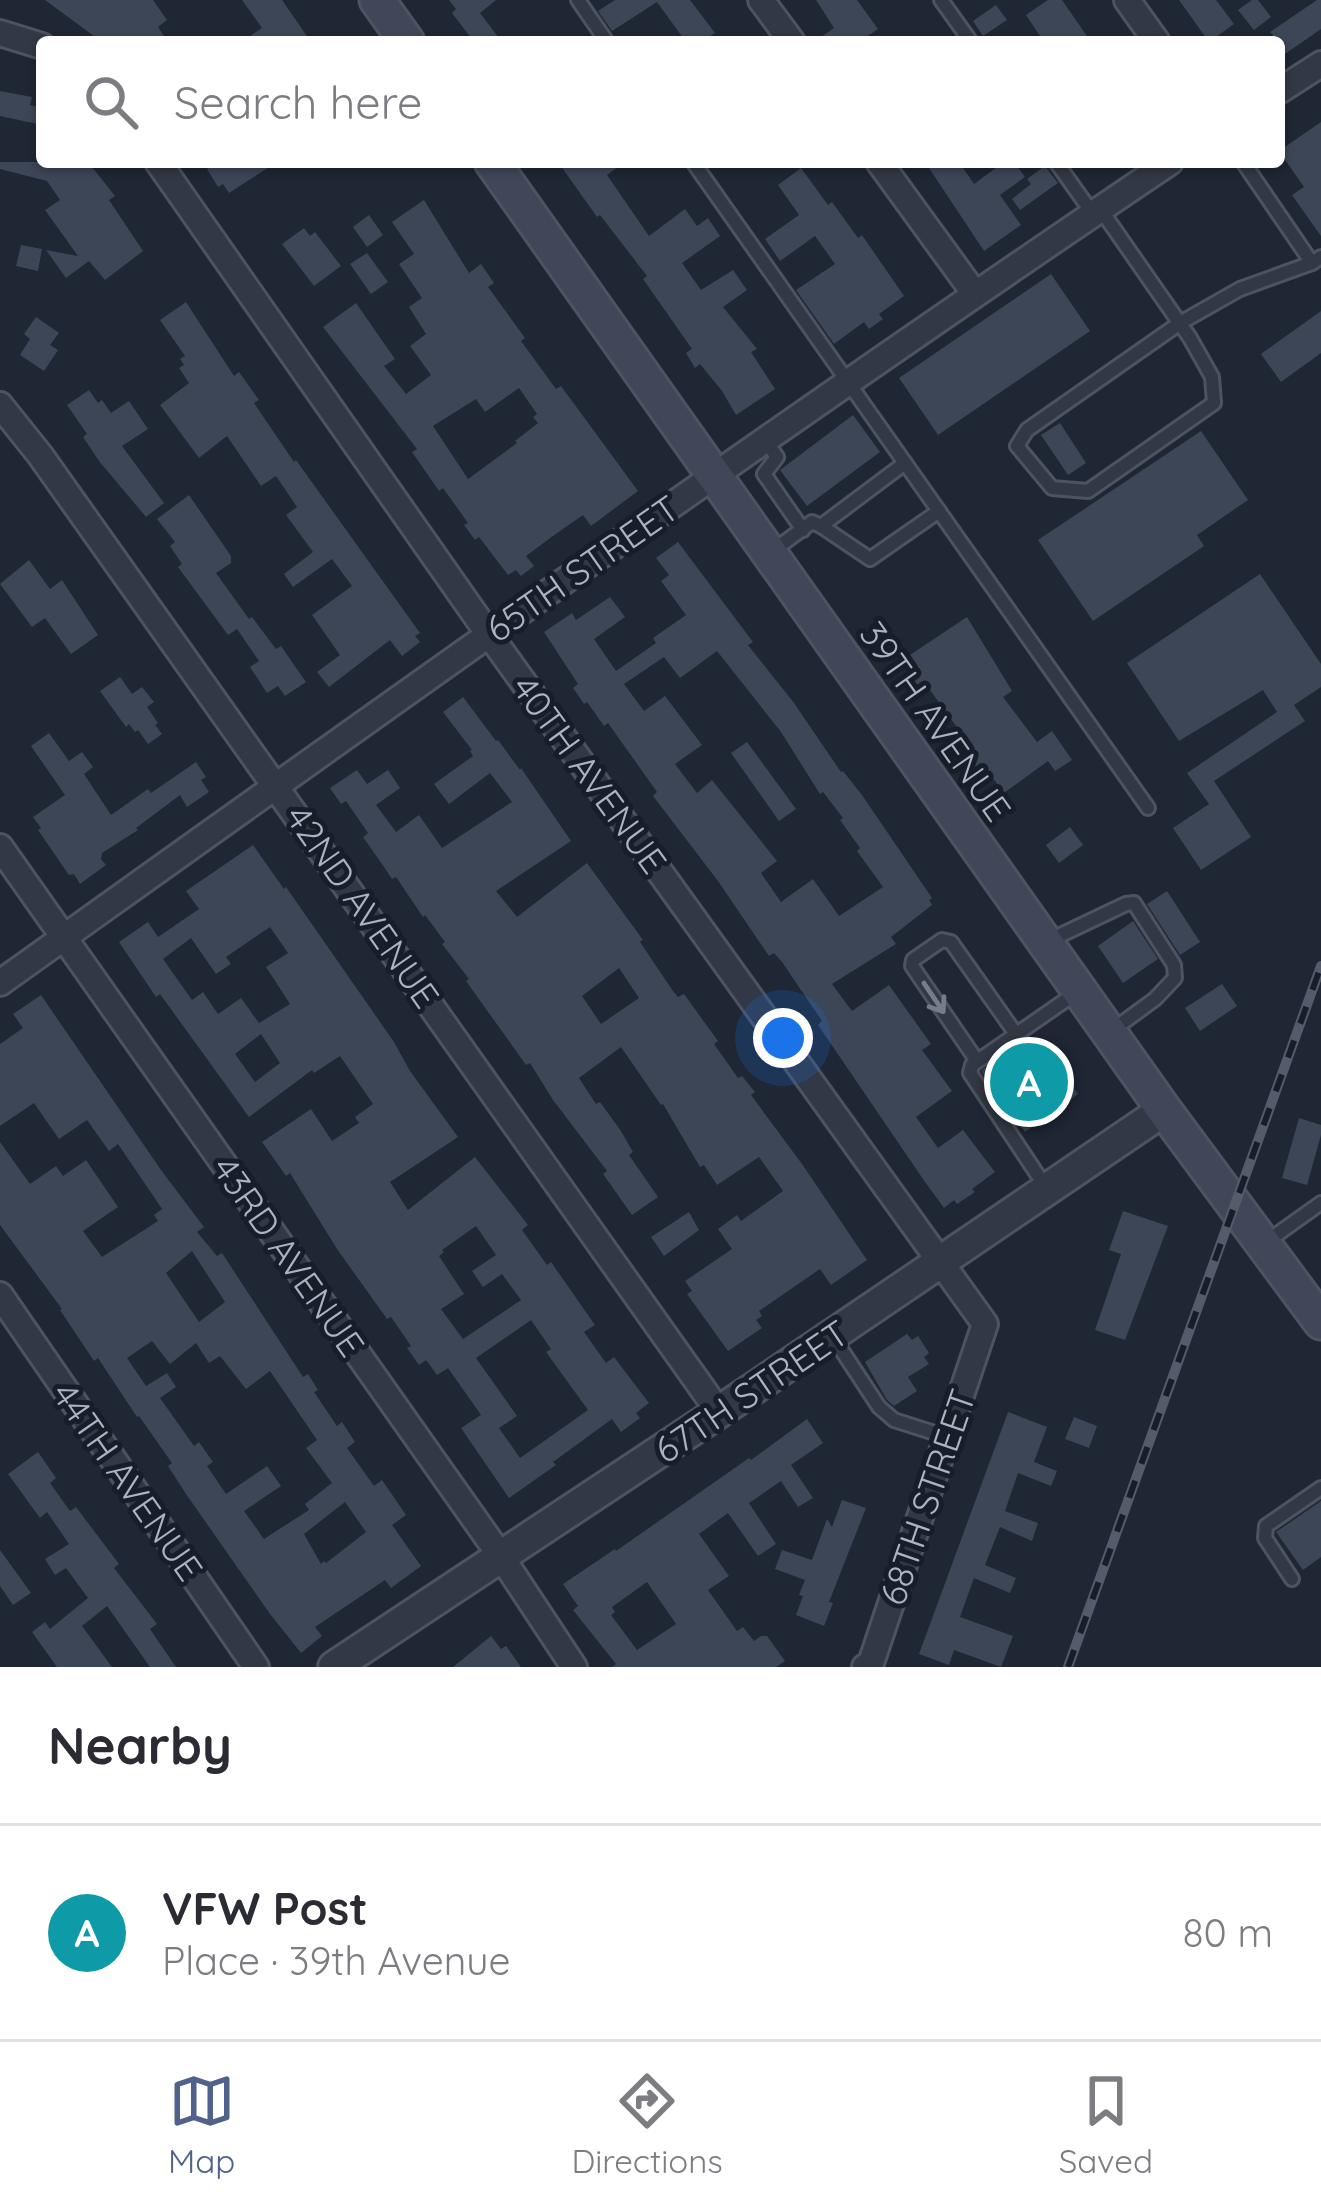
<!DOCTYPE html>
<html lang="en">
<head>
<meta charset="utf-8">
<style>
	:root { --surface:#fff; --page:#f2f2f3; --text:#2b2b33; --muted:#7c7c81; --line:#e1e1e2; --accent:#50618a }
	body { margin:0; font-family:Quicksand,sans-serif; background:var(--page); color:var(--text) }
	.you { position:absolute; left:783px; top:1038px; width:42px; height:42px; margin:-30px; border:9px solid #fff; border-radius:50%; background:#1a73e8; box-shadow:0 0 0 18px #1a73e833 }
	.badge { display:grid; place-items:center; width:78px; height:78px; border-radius:50%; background:var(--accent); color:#fff; font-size:39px; font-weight:700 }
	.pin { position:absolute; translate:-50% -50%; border:6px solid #fff; box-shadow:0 3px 12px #0006 }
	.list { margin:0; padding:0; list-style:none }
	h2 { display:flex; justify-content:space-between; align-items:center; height:156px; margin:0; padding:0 48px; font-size:51px }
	h2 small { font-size:39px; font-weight:400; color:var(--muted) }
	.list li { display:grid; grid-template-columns:78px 1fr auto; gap:36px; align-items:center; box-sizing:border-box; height:216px; padding:0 48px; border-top:3px solid var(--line) }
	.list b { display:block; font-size:45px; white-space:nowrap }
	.list p { margin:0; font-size:39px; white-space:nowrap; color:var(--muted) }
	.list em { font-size:39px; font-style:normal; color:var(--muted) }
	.icon { flex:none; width:66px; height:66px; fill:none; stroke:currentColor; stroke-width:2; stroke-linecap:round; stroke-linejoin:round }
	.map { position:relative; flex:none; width:1321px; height:1667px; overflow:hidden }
	.search { position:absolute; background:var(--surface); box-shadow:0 3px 9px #0004; left:36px; right:36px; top:36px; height:132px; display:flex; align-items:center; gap:30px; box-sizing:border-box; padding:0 42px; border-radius:12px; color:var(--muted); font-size:45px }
	.sheet { height:372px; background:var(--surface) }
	nav { display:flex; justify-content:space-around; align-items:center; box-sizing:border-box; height:168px; border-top:3px solid var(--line); background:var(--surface); font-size:33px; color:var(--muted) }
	nav a { display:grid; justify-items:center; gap:6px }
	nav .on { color:var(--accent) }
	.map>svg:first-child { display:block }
	.building { fill:#3d4657; fill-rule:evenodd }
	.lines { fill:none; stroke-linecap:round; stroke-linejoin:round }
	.service-casing { stroke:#4d5360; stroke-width:18 }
	.minor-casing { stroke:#4d5360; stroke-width:30 }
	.tertiary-casing { stroke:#4d5360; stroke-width:36 }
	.secondary-casing { stroke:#4d5360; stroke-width:39 }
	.service { stroke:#323845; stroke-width:12 }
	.minor { stroke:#323845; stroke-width:24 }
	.tertiary { stroke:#323845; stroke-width:30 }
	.secondary { stroke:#404758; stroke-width:33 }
	.rail-casing { stroke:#545c6c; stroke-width:10 }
	.rail { stroke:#181e29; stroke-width:6; stroke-dasharray:18; stroke-linecap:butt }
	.oneway { stroke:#757c8a }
	.labels { text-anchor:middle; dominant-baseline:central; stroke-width:10; stroke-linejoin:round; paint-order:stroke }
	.street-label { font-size:36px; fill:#acb3c2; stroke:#181e29 }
</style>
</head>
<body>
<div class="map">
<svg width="1321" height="1667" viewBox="0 0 1321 1667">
	<rect width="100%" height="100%" fill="#1f2634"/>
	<g class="building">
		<path d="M 45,0 L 153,0 L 167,20 L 158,27 L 168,42 L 102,42 Z"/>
		<path d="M 242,0 L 282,0 L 311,42 L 241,42 L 262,28 Z"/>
		<path d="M 449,0 L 496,0 L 480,13 L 502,42 L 474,42 L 452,13 L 456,9 Z"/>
		<path d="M 615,0 L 690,0 L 715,33 L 702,42 L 686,42 L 657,2 L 612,31 L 598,11 Z"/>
		<path d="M 816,0 L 857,0 L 878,29 L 859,42 L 814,42 L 834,28 Z"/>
		<path d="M 1048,0 L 1062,0 L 1091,42 L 1044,42 L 1026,15 Z"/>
		<path d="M 1179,0 L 1216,0 L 1234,24 L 1209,42 Z"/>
		<path d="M 1252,0 L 1258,0 L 1271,17 L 1254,30 L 1238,10 Z"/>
		<path d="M 1317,0 L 1321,0 L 1321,29 L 1285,54 L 1279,42 L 1270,32 Z"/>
		<path d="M 996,5 L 1007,20 L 983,36 L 973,21 Z"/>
		<path d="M 0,91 L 32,97 L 30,105 L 42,108 L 42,125 L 0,116 Z"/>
		<path d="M 1321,122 L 1321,236 L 1292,195 L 1304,187 L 1279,151 Z"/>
		<path d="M 0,162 L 88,162 L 115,196 L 109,200 L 143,251 L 105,280 L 89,261 L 66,278 L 46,250 L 78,256 L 45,210 L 60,200 L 47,181 L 0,169 Z"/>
		<path d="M 218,162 L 277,162 L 229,193 L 223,184 L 218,187 L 207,169 Z"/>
		<path d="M 558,162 L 625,162 L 607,175 L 649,236 L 685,209 L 697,226 L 708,218 L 720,236 L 682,263 L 701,290 L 733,270 L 747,290 L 723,307 L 757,349 L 751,352 L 775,389 L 736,415 L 722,391 L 700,364 L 695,368 L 686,353 L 692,349 L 643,279 L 647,276 L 600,215 L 597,217 Z"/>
		<path d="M 925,162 L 959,162 L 974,184 L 1004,162 L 1014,162 L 1025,177 L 1000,195 L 1021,225 L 984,251 Z"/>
		<path d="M 1045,166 L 1058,183 L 1020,210 L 1012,199 L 1031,184 L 1027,179 Z"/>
		<path d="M 801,168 L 828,205 L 832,202 L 858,238 L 862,235 L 904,296 L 879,314 L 883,319 L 869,329 L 864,322 L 834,344 L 796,290 L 835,264 L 815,236 L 780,261 L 765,239 L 799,215 L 778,185 Z"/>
		<path d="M 424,200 L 469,273 L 481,264 L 494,283 L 488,287 L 525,338 L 521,341 L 556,389 L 561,386 L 638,491 L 591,526 L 583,515 L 553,536 L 526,556 L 534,566 L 521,576 L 516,570 L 508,575 L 479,537 L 475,540 L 464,525 L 468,523 L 443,488 L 439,491 L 412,452 L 417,449 L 323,327 L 356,303 L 395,359 L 384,366 L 406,394 L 431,375 L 410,346 L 426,334 L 409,307 L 422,298 L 399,264 L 414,254 L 392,222 ZM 519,388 L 537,414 L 533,417 L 538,423 L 515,441 L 517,443 L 468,479 L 433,426 L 476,399 L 485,412 Z"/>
		<path d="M 369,215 L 383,235 L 367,247 L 353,227 Z"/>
		<path d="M 304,228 L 310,236 L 315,232 L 341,266 L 314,286 L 282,244 Z"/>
		<path d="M 21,245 L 42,249 L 38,271 L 16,266 Z"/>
		<path d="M 367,253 L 388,282 L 371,294 L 350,264 Z"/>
		<path d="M 1051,274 L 1090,331 L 938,435 L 899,378 Z"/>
		<path d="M 186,302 L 234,376 L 239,372 L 259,400 L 254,403 L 294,462 L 296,460 L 420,633 L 415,636 L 420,642 L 402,656 L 390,640 L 329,687 L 317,672 L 340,655 L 312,615 L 352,586 L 332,559 L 293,587 L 284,574 L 313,552 L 286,515 L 297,507 L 276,476 L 261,486 L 227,436 L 199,458 L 160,405 L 189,383 L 179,368 L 184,365 L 180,359 L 185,356 L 160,320 Z"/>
		<path d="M 1321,311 L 1321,353 L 1281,382 L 1261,354 Z"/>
		<path d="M 36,317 L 59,333 L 50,345 L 58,350 L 44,371 L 20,355 L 30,339 L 24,334 Z"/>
		<path d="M 89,390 L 98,403 L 102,400 L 111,413 L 129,401 L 148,429 L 122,446 L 164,503 L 146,517 L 99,461 L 83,437 L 87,434 L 67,405 Z"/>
		<path d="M 853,415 L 880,452 L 807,506 L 780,470 Z"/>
		<path d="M 1060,423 L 1086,463 L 1068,475 L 1041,435 Z"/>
		<path d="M 1201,431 L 1248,500 L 1197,535 L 1204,546 L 1093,621 L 1038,540 Z"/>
		<path d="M 189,495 L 231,556 L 231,563 L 216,573 L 249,619 L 252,617 L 276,649 L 281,646 L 306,682 L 285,696 L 278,686 L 267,693 L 250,667 L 259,661 L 237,629 L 228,635 L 178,567 L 182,564 L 170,546 L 175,542 L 157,519 Z"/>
		<path d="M 678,542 L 753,642 L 748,645 L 794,703 L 841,772 L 843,771 L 862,795 L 932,898 L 929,900 L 932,905 L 891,937 L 896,944 L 832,984 L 852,1011 L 889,985 L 931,1044 L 922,1050 L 952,1091 L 916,1117 L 938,1148 L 963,1130 L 995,1172 L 972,1189 L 975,1192 L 957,1204 L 954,1200 L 944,1208 L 925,1182 L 818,1025 L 822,1021 L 782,962 L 774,953 L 769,956 L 718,881 L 653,796 L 657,792 L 608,723 L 604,726 L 587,702 L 584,704 L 573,688 L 578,684 L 544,632 L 572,613 L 576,620 L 610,597 L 625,617 L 594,639 L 616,671 L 656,643 L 653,638 L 686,615 L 661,581 L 669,575 L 656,558 ZM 717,651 L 781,732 L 820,794 L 823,792 L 843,818 L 840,820 L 860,848 L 857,851 L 883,887 L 839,916 L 813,879 L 781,902 L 761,873 L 777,861 L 712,780 L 697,793 L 675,764 L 702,745 L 665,696 L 644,711 L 624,684 L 664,657 L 680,678 Z"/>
		<path d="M 29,560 L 50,589 L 62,580 L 98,635 L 71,654 L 45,618 L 32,627 L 0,584 Z"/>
		<path d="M 1260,574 L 1321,664 L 1321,687 L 1294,705 L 1305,721 L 1214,781 L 1251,837 L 1201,870 L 1173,828 L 1209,804 L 1187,773 L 1277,712 L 1263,690 L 1179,741 L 1127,663 Z"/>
		<path d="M 967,617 L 1012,691 L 1003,697 L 1037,742 L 1052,731 L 1072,760 L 1055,771 L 1048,761 L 1004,793 L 986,769 L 969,781 L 943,746 L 961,733 L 930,690 L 922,696 L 907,674 L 918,667 L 910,655 Z"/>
		<path d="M 120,677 L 132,694 L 142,687 L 154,702 L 147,707 L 158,723 L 155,725 L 162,734 L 148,744 L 138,730 L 135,732 L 129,724 L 126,727 L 100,691 Z"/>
		<path d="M 463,697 L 496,741 L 498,740 L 520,770 L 521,768 L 571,841 L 496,891 L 517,917 L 587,863 L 643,940 L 640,942 L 673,991 L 678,997 L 684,994 L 718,1041 L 714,1044 L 738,1078 L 742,1076 L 755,1092 L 751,1095 L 802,1164 L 867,1260 L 831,1285 L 820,1269 L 759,1311 L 762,1316 L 756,1320 L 762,1328 L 728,1351 L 687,1294 L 692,1291 L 685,1281 L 732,1249 L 718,1229 L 737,1215 L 741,1221 L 783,1191 L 759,1157 L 717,1185 L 704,1165 L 700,1167 L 663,1104 L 661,1105 L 621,1047 L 579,1078 L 596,1104 L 600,1102 L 621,1131 L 633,1152 L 629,1155 L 658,1197 L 632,1215 L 603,1174 L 607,1171 L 553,1100 L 530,1063 L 526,1065 L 466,981 L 469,979 L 442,944 L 445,942 L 425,915 L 423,917 L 396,877 L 392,879 L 384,867 L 363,837 L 368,833 L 346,801 L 341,804 L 330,788 L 357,770 L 367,784 L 388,770 L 400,788 L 376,805 L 396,832 L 419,815 L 442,848 L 512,802 L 490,773 L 449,804 L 434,784 L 473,756 L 470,751 L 472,750 L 443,712 ZM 619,968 L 639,998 L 601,1024 L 582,996 Z"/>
		<path d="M 49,733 L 69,761 L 82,752 L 93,767 L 84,774 L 111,815 L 148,789 L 151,793 L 196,762 L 206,777 L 201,780 L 209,792 L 187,807 L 180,795 L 136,828 L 138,830 L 102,853 L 101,859 L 106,865 L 80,884 L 74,874 L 69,875 L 38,830 L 41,828 L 33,817 L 65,795 L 31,746 Z"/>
		<path d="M 747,742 L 796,809 L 779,821 L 731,753 Z"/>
		<path d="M 1070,827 L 1083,845 L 1059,863 L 1046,845 Z"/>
		<path d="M 253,845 L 284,889 L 286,887 L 394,1042 L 410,1071 L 458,1137 L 390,1182 L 408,1210 L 475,1157 L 528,1225 L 522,1230 L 547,1265 L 551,1262 L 595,1325 L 584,1332 L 606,1363 L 614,1357 L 649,1403 L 636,1413 L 640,1418 L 621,1432 L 612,1419 L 553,1462 L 556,1465 L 509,1498 L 461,1428 L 481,1415 L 448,1368 L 437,1375 L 426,1360 L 419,1365 L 407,1348 L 411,1346 L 391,1317 L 387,1319 L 337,1249 L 290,1173 L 286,1176 L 262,1142 L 311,1109 L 332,1141 L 359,1123 L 355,1117 L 373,1104 L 340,1056 L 314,1073 L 312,1070 L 249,1117 L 160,994 L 156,997 L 119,942 L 148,922 L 158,937 L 199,909 L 186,891 ZM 270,927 L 288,953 L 266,967 L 290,1004 L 259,1023 L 241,998 L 218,1014 L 203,992 L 192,1000 L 163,959 L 191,938 L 216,974 L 231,964 L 226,957 ZM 261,1034 L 280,1063 L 255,1082 L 235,1054 ZM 476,1226 L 496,1255 L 472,1271 L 483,1287 L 502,1274 L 521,1300 L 463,1339 L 441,1309 L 464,1294 L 439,1256 L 444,1252 L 442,1250 ZM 531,1320 L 551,1349 L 546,1352 L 588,1410 L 520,1458 L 499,1428 L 517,1416 L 476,1358 Z"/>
		<path d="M 1167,891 L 1200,942 L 1180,955 L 1147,904 Z"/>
		<path d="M 1133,921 L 1158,959 L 1123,983 L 1098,946 Z"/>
		<path d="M 1222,984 L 1237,1006 L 1200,1031 L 1185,1008 Z"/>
		<path d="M 41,995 L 161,1170 L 204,1227 L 197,1232 L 217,1256 L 222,1253 L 303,1377 L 308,1374 L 318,1390 L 314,1392 L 337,1426 L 342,1422 L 355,1442 L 347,1448 L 374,1486 L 382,1480 L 406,1515 L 392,1525 L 421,1566 L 391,1588 L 385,1580 L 315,1627 L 322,1636 L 301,1653 L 270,1614 L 186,1494 L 168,1466 L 172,1463 L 139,1416 L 137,1417 L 98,1358 L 94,1361 L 60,1310 L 62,1309 L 0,1225 L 0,1142 L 30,1184 L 56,1166 L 63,1176 L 86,1160 L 118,1207 L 83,1231 L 102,1257 L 158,1221 L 154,1215 L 162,1209 L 118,1144 L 109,1151 L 87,1120 L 59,1139 L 34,1103 L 0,1126 L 0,1044 L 23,1028 L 13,1014 ZM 192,1251 L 225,1302 L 199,1322 L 166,1273 ZM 152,1341 L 170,1364 L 196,1343 L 209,1363 L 220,1356 L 246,1389 L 270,1371 L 317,1440 L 306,1448 L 332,1483 L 305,1504 L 309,1510 L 264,1539 L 244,1511 L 281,1486 L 267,1466 L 226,1494 L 207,1466 L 213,1462 L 199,1442 L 194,1446 L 160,1398 L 176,1387 L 167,1373 L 146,1386 L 127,1358 ZM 345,1502 L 366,1532 L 326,1563 L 324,1561 L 321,1564 L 304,1534 Z"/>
		<path d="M 1039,1040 L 1078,1094 L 1025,1132 L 981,1071 L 1019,1045 L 1023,1051 Z"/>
		<path d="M 1299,1118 L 1321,1125 L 1321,1135 L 1307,1185 L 1282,1178 Z"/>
		<path d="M 1123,1211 L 1168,1226 L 1125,1340 L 1095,1330 L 1121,1254 L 1109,1250 Z"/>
		<path d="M 689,1212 L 699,1230 L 664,1256 L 651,1237 Z"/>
		<path d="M 907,1334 L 912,1340 L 918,1336 L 929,1353 L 924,1357 L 929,1364 L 908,1377 L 917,1391 L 894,1406 L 887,1400 L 865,1362 Z"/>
		<path d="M 1008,1412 L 1047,1427 L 1034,1462 L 1057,1471 L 1051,1486 L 1018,1473 L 1005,1511 L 1038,1523 L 1032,1541 L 1000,1527 L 985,1565 L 1016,1578 L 1010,1593 L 974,1578 L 960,1617 L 1013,1636 L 1001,1667 L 954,1650 L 949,1665 L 919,1654 Z"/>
		<path d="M 1074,1417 L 1097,1426 L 1089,1448 L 1065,1439 Z"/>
		<path d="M 807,1419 L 823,1443 L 791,1465 L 813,1498 L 798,1507 L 781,1481 L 749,1503 L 776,1544 L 758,1556 L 728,1513 L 699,1534 L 729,1576 L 708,1590 L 737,1631 L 743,1627 L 754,1641 L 761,1636 L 767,1636 L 785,1661 L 776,1667 L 612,1667 L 616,1664 L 573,1610 L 578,1606 L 563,1584 L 615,1549 L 616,1551 L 749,1458 L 751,1460 ZM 647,1582 L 676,1624 L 637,1650 L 611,1615 L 615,1612 L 612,1607 Z"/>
		<path d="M 38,1452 L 56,1478 L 50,1483 L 70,1511 L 76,1507 L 119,1564 L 114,1568 L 157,1624 L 150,1629 L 176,1667 L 150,1667 L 107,1606 L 82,1626 L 112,1667 L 57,1667 L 32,1632 L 45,1622 L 50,1629 L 88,1598 L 66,1568 L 55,1575 L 45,1559 L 69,1544 L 47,1512 L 40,1518 L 8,1474 Z"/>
		<path d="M 842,1500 L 866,1508 L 829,1602 L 833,1603 L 824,1626 L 796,1615 L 803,1596 L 799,1595 L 805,1580 L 775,1569 L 782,1550 L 812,1560 L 827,1519 L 832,1527 Z"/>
		<path d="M 1321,1501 L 1321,1557 L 1303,1570 L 1276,1532 Z"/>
		<path d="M 0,1550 L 31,1593 L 13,1605 L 0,1586 Z"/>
		<path d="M 491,1636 L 501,1649 L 506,1646 L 521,1667 L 453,1667 Z"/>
	</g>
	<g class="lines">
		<g class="service-casing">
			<g id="service">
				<path d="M 578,0 L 607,42"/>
				<path d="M 941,0 L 971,42"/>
				<path d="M 693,162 L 1148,808"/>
				<path d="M 1056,162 L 1093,214"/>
				<path d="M 1243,162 L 1312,263 L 1321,257"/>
				<path d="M 1101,210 L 1190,338 L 1212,377 L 1214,403 L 1088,491 L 1052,488 L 1017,446 L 1027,430 L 1180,323 L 1240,289 L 1312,263"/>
				<path d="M 765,440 L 777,457 L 764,474 L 803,530"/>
				<path d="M 821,526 L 870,559 L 939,511"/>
				<path d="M 770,553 L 812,522 L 821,526 L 905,463"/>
				<path d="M 1046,942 L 1126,904 L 1134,903 L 1174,965 L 1175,978 L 1155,999 L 1110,1032"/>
				<path d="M 977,1061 L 912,966 L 913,960 L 942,940 L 951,942 L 1016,1034"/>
				<path d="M 1047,1189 L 970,1073 L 972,1065 L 1076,993"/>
				<path d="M 1265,1243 L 1321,1203"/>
				<path d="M 833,1337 L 879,1407 L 894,1420 L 947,1437"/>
				<path d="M 1292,1579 L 1265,1538 L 1266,1526 L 1321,1488"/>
			</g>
		</g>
		<g class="minor-casing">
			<g id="minor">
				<path d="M 761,0 L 792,42"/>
				<path d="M 1127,0 L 1157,42"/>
				<path d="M 0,33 L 42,46"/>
				<path d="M 1279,91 L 1321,64"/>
				<path d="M 158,162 L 488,633 L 985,1324 L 871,1663 L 865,1667"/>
				<path d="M 879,162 L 975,294"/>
				<path d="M 0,405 L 40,455 L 719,1412"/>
				<path d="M 0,847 L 502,1558 L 574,1667"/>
				<path d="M 0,983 C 388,706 775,428 1170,162"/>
				<path d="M 0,1295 L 256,1667"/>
			</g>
		</g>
		<g class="tertiary-casing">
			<path id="tertiary" d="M 334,1667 L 719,1412 L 1164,1110"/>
		</g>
		<g class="secondary-casing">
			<g id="secondary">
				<path d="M 377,0 L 407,42"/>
				<path d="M 492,162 L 1164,1110 L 1321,1322"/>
			</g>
		</g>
		<use href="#service" class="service"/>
		<use href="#minor" class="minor"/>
		<use href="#tertiary" class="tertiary"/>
		<use href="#secondary" class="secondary"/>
		<g class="rail-casing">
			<path id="rail" d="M 1068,1667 L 1321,966"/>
		</g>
		<use href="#rail" class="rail"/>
	</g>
	<defs><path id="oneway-shaft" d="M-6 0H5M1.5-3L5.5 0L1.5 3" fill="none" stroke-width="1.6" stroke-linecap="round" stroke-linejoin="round" transform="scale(3)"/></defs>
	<use class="oneway" href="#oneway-shaft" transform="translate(934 998) rotate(56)"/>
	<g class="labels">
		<g class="street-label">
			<text transform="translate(582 568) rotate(-35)">65TH STREET</text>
			<text transform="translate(936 721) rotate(55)">39TH AVENUE</text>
			<text transform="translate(590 774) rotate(54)">40TH AVENUE</text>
			<text transform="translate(363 906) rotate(55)">42ND AVENUE</text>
			<text transform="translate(289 1256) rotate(55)">43RD AVENUE</text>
			<text transform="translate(751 1391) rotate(-34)">67TH STREET</text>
			<text transform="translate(128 1481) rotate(55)">44TH AVENUE</text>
			<text transform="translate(927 1497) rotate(-71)">68TH STREET</text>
		</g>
	</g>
</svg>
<div class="you"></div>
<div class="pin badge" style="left:1029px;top:1082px;background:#0f9aa8">A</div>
<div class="search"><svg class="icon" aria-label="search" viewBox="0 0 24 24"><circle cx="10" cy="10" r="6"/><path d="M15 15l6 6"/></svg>Search here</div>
</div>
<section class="sheet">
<h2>Nearby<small></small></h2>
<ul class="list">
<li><span class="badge" style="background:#0f9aa8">A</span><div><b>VFW Post</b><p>Place · 39th Avenue</p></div><em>80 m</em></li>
</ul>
</section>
<nav>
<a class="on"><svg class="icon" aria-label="map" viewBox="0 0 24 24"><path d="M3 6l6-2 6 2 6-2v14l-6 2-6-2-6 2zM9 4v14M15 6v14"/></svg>Map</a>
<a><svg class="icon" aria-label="directions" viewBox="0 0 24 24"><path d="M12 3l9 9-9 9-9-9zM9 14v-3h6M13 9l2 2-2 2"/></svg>Directions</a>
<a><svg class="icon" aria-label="saved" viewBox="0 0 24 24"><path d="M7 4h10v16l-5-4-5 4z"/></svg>Saved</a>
</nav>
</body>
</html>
